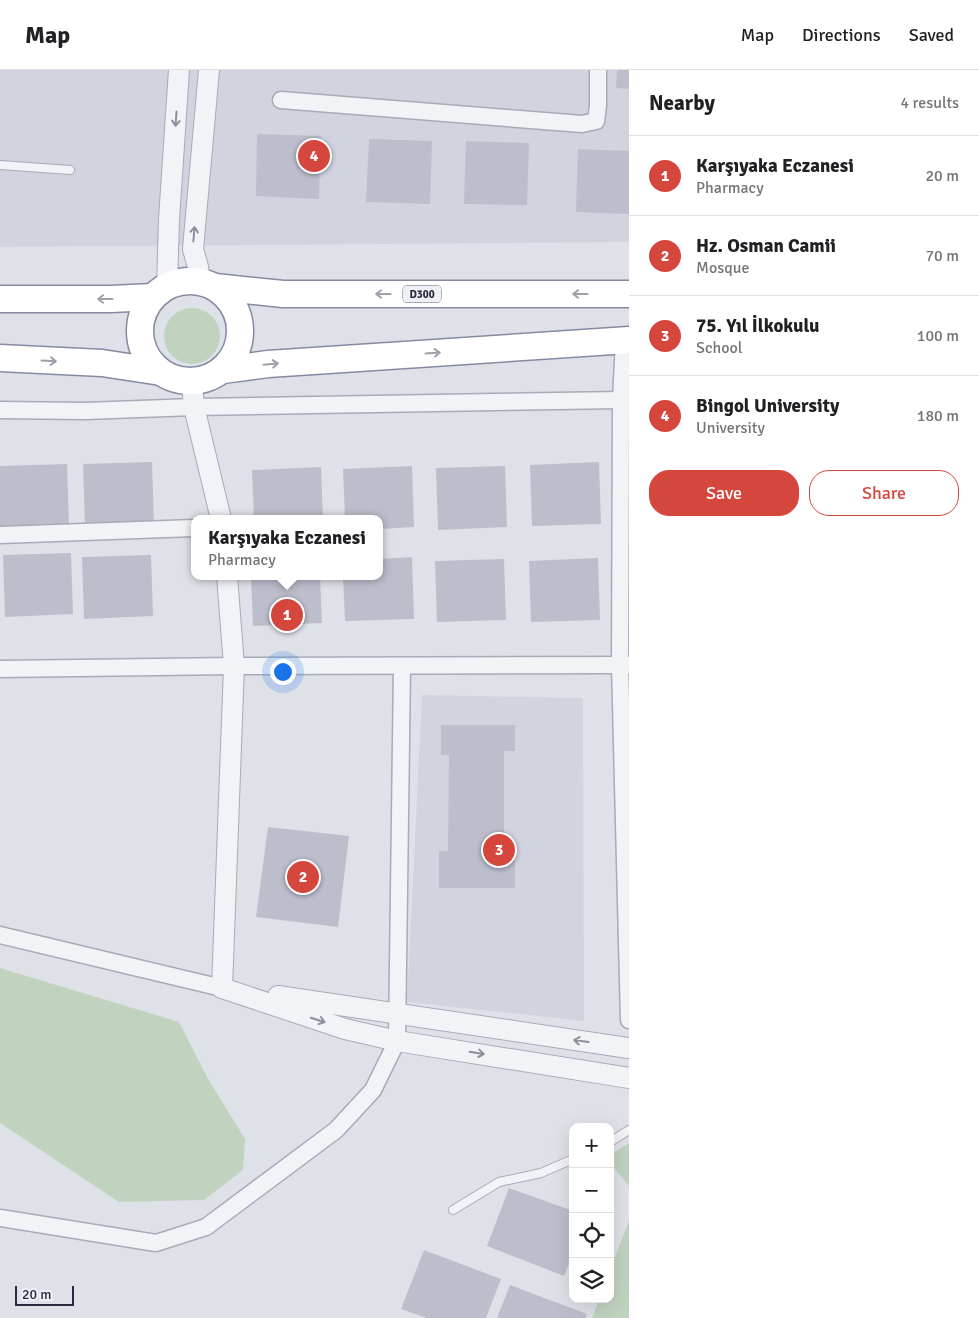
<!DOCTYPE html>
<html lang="en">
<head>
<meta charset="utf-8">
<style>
	:root { --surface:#fff; --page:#f6f6f6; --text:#202124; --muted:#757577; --line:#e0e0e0; --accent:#d5463c }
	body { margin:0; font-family:Signika,sans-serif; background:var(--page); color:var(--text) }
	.controls { position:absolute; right:15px; bottom:15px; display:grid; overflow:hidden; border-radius:10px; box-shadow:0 5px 20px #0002 }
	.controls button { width:45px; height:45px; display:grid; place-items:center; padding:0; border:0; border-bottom:1px solid var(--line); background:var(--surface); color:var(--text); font:25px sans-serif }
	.scale { position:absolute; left:15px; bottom:12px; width:59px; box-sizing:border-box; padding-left:5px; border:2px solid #272b41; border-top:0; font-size:14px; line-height:18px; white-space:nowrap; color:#272b41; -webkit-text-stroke:4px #eef0f6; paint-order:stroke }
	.you { position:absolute; left:282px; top:601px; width:18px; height:18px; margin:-12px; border:4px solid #fff; border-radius:50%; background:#1a73e8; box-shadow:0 0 0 8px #1a73e833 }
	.badge { display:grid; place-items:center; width:32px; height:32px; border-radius:50%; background:var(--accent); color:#fff; font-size:16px; font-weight:700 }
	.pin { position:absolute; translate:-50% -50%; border:2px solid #fff; box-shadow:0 1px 5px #0006 }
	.popup { position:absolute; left:191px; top:445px; width:192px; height:65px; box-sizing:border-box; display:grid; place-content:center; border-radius:10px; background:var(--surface); filter:drop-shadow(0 1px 4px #0005); font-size:16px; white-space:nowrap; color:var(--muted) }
	.popup b { font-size:19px; color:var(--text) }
	.popup::after { content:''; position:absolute; left:50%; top:100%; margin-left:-10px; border:10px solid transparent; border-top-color:var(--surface) }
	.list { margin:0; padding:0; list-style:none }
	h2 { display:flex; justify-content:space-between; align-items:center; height:65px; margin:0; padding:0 20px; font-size:21px }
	h2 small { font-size:16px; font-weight:400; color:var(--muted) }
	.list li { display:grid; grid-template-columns:32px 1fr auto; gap:15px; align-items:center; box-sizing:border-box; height:80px; padding:0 20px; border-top:1px solid var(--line) }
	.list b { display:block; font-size:19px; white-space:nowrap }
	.list p { margin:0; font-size:16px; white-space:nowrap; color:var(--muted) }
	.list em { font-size:16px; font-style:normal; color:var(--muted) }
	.actions { display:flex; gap:10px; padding:15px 20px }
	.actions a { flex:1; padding:11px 0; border:1px solid var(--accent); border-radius:20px; text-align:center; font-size:18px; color:var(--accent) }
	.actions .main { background:var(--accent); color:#fff }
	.icon { flex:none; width:28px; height:28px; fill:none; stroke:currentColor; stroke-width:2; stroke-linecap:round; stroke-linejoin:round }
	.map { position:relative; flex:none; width:629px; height:1248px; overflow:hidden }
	header { display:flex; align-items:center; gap:30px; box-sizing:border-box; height:70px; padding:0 25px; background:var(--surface); border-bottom:1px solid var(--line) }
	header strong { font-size:24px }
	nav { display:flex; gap:28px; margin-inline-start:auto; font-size:18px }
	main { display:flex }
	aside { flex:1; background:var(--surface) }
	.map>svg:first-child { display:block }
	.built { fill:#d1d3de }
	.green { fill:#c0d3bf }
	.building { fill:#bcbecc }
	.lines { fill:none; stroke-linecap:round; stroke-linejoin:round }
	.service-casing { stroke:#a8aab7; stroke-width:10 }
	.minor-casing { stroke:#a8aab7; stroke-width:19 }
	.tertiary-casing { stroke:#a8aab7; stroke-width:22 }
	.trunk-casing { stroke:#858aa0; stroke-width:29 }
	.service { stroke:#f2f3f7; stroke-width:8 }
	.minor { stroke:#f2f3f7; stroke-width:16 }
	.tertiary { stroke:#f2f3f7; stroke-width:20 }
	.trunk { stroke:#fff; stroke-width:26 }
	.oneway { stroke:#8c8f9c }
	.oneway2 { stroke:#9ea0aa }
	.labels { text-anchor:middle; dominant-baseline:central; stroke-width:4.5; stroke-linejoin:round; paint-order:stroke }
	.shield { fill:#eef0f6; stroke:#636677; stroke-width:1 }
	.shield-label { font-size:11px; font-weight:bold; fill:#272b41 }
</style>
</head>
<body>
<header>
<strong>Map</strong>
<nav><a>Map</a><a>Directions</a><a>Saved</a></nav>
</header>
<main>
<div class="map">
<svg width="629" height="1248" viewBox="0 0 629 1248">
	<rect width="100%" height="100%" fill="#dfe1e9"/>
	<g class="built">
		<path d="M 0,0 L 629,0 L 629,172 L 0,177 Z"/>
		<path d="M 422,625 L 583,628 L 584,951 L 407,932 Z"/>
	</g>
	<g class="green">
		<circle cx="192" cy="266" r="28"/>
		<path d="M 0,898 L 179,952 L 208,1009 L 245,1069 L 243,1100 L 204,1130 L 119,1132 L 0,1053 Z"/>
		<path d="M 629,1073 L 629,1116 L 610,1093 L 610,1085 Z"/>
		<path d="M 629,1151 L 629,1248 L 592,1248 L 599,1229 L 610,1229 L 610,1200 Z"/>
	</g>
	<g class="building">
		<path d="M 617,0 L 629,0 L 629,19 L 616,18 Z"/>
		<path d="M 257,64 L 321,66 L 319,129 L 256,126 Z"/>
		<path d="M 369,69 L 432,71 L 430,134 L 366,132 Z"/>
		<path d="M 466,71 L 529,73 L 527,135 L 464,134 Z"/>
		<path d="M 578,79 L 629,81 L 629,144 L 576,142 Z"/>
		<path d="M 152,392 L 154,453 L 85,455 L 83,394 Z"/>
		<path d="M 599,392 L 601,454 L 532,456 L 530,395 Z"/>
		<path d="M 67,394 L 69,455 L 0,458 L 0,396 Z"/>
		<path d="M 412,396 L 414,457 L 380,459 L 380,449 L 345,449 L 343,399 Z"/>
		<path d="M 505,396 L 507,457 L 438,460 L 436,398 Z"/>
		<path d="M 321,397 L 323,449 L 254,449 L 252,400 Z"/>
		<path d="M 71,483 L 73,544 L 5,547 L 3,485 Z"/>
		<path d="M 151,485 L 153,546 L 84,549 L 82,487 Z"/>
		<path d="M 412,487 L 414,549 L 345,551 L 343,506 L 380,506 L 380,489 Z"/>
		<path d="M 598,488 L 600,550 L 531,552 L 529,491 Z"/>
		<path d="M 504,489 L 506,550 L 437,552 L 435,491 Z"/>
		<path d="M 251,506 L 320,506 L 322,553 L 253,556 Z"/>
		<path d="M 441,655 L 515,655 L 515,681 L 504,681 L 504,788 L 515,789 L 515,818 L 439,818 L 439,781 L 448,781 L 449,685 L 441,685 Z"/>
		<path d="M 268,757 L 349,766 L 338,857 L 256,847 Z"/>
		<path d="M 509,1118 L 573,1141 L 573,1184 L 564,1206 L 487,1176 Z"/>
		<path d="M 424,1180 L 501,1209 L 486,1248 L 427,1248 L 401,1239 Z"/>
		<path d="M 510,1215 L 587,1244 L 586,1248 L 497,1248 Z"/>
	</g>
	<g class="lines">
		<g class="service-casing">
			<g id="service">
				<path d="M 0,95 L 70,100"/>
				<path d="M 610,1072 L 629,1060"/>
				<path d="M 453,1140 L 499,1112 L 541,1103 L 573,1089"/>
			</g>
		</g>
		<g class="minor-casing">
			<g id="minor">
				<path d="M 281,30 L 582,54 L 596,51 L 598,36 L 598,0"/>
				<path d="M 624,270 L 621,330 L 620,595 L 629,950"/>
				<path d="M 0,340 L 85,341 L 194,337 L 621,330"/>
				<path d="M 0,465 L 194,458"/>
				<path d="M 0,599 L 234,596 L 629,595"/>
				<path d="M 0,865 L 222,918"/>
				<path d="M 0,1148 L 156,1173 L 206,1157 L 336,1060 L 373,1020 L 397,971 L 402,596"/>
			</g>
		</g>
		<g class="tertiary-casing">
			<g id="tertiary">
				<path d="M 200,211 L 198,197 L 193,179 L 209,0"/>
				<path d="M 167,217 L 169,149 L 179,0"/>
				<path d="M 192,312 L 194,337 L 221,449"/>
				<path d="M 222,918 L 345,959 L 397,971 L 629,1008"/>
				<path d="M 222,918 L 234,596 L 227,506"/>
				<path d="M 278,926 L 629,978"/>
			</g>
		</g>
		<g class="trunk-casing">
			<g id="trunk">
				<circle cx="190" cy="261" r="50"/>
				<path d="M 215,217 L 283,224 L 629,224"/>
				<path d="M 0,229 L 111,229 L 153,227"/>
				<path d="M 0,288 L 102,293 L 161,302"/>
				<path d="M 223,300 L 268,294 L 629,270"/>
			</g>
		</g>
		<use href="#service" class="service"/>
		<use href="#minor" class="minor"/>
		<use href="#tertiary" class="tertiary"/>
		<use href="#trunk" class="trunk"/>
	</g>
	<defs><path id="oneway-shaft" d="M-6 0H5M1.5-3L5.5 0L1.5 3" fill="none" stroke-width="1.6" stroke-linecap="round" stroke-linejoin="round" transform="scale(1.25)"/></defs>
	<g class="oneway">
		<use href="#oneway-shaft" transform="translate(176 49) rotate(94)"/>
		<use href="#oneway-shaft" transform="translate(194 164) rotate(-85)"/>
		<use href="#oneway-shaft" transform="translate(318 950) rotate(18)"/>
		<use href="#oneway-shaft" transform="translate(581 971) rotate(-172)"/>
		<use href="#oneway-shaft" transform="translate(477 983) rotate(9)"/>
	</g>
	<g class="oneway2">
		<use href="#oneway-shaft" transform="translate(383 224) rotate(-180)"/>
		<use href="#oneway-shaft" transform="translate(580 224) rotate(-180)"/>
		<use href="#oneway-shaft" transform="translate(105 229) rotate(180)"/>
		<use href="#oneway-shaft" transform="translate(433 283) rotate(-4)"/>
		<use href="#oneway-shaft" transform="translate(49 291) rotate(3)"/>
		<use href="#oneway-shaft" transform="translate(271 294) rotate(-5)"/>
	</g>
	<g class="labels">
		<rect class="shield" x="403" y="215.5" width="38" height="17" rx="4"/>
		<g class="shield-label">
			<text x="422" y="224">D300</text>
		</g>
	</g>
</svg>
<div class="controls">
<button>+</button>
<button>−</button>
<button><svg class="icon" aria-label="locate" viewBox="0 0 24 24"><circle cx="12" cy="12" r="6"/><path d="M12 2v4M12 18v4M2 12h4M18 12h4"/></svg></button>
<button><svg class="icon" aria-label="layers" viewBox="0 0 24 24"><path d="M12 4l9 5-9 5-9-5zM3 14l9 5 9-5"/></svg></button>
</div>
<div class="scale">20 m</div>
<div class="you"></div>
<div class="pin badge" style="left:287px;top:545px">1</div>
<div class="popup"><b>Karşıyaka Eczanesi</b>Pharmacy</div>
<div class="pin badge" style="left:303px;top:807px">2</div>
<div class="pin badge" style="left:499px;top:780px">3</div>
<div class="pin badge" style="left:314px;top:86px">4</div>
</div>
<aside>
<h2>Nearby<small>4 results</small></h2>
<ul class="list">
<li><span class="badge">1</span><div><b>Karşıyaka Eczanesi</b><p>Pharmacy</p></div><em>20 m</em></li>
<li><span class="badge">2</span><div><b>Hz. Osman Camii</b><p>Mosque</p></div><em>70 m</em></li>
<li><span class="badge">3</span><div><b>75. Yıl İlkokulu</b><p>School</p></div><em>100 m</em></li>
<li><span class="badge">4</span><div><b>Bingol University</b><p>University</p></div><em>180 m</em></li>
</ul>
<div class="actions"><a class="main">Save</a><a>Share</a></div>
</aside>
</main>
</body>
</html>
